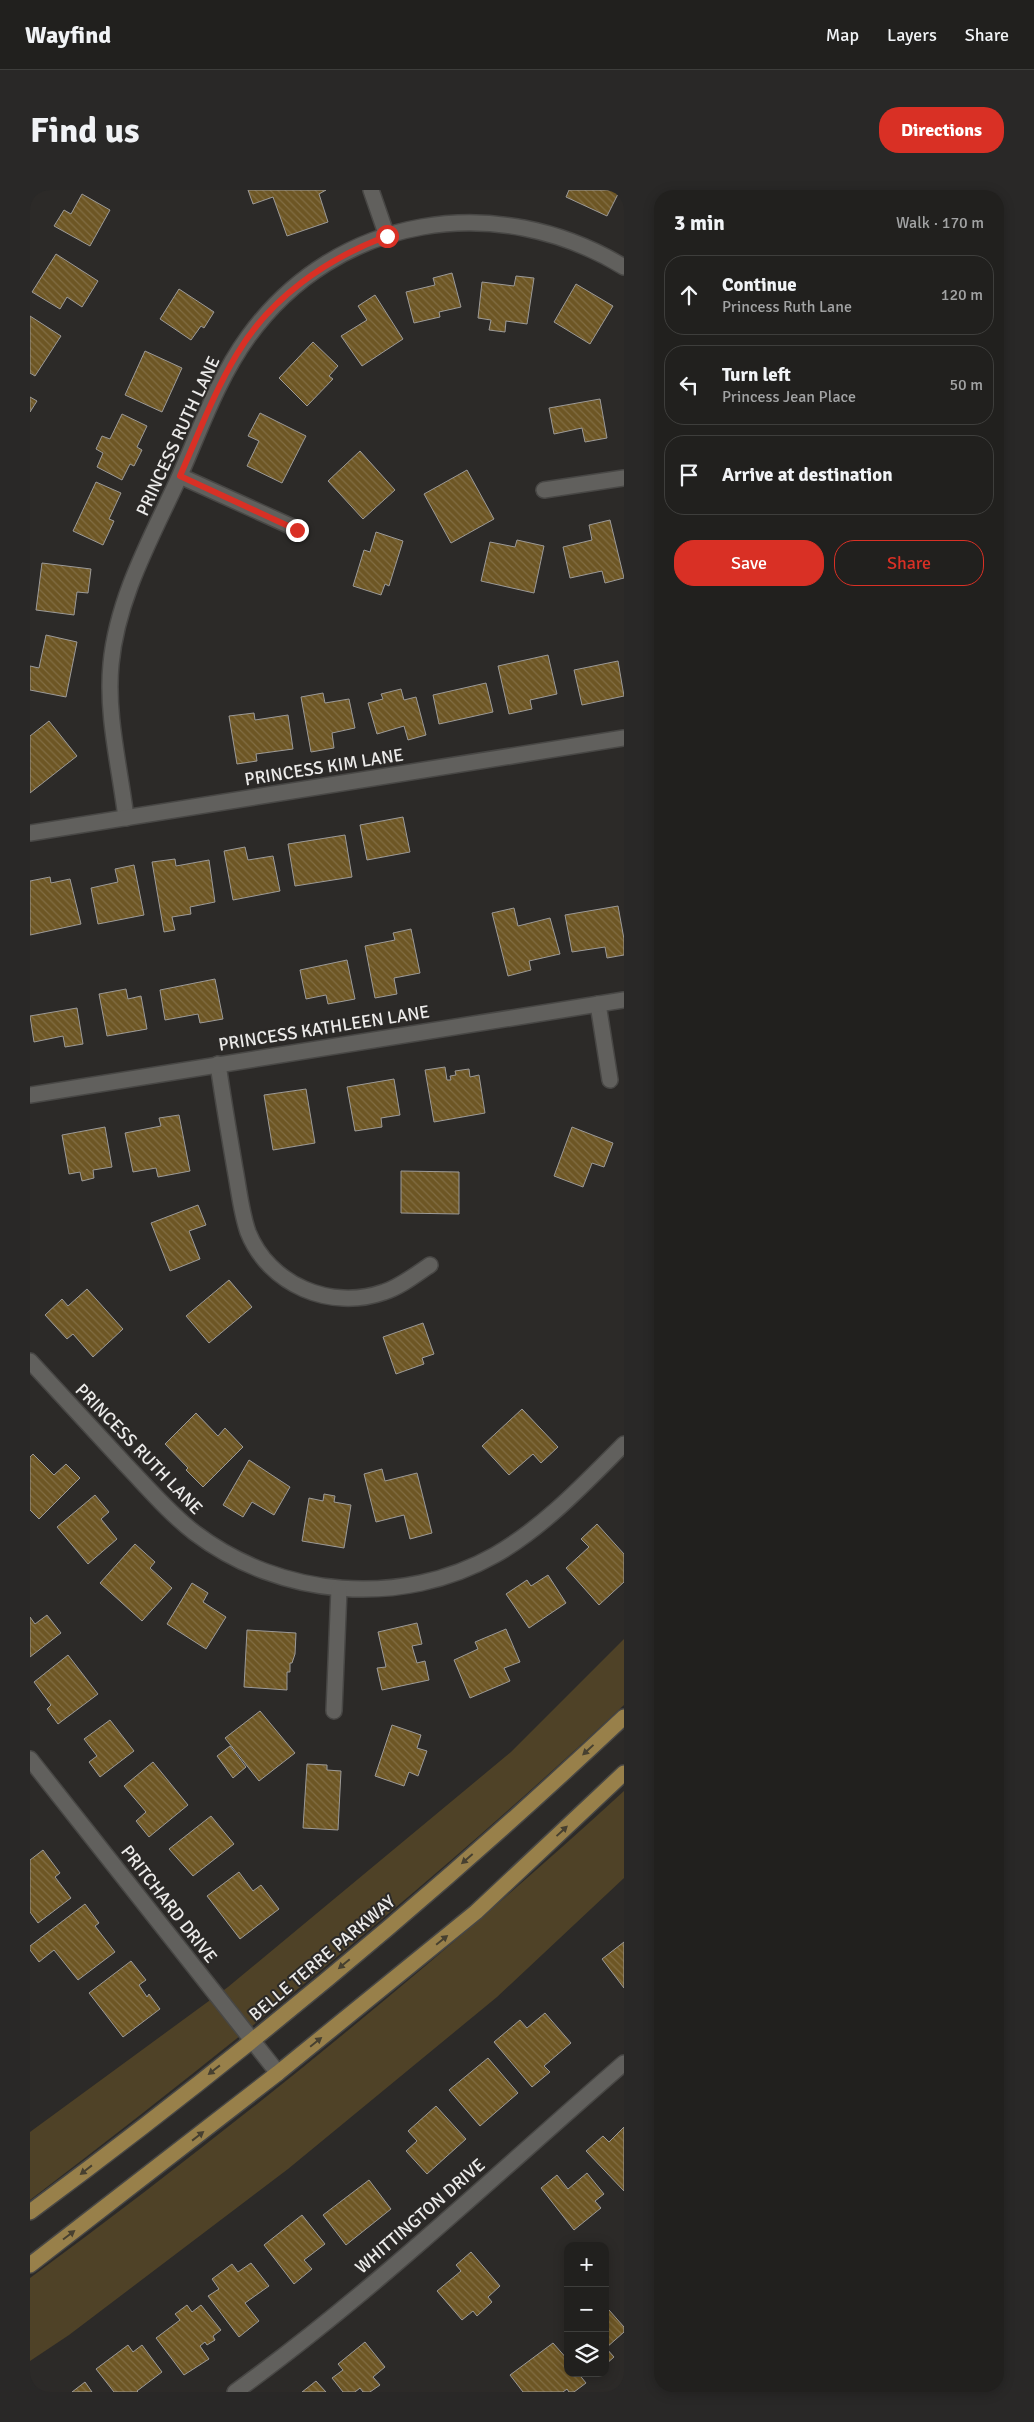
<!DOCTYPE html>
<html lang="en">
<head>
<meta charset="utf-8">
<style>
	:root { --surface:#21201e; --page:#292827; --text:#f1f3f6; --muted:#a2a3a4; --line:#3e3e3c; --accent:#d93025 }
	body { margin:0; font-family:Signika,sans-serif; background:var(--page); color:var(--text) }
	.controls { position:absolute; right:15px; bottom:15px; display:grid; overflow:hidden; border-radius:10px; box-shadow:0 2px 12px #0003 }
	.controls button { width:45px; height:45px; display:grid; place-items:center; padding:0; border:0; border-bottom:1px solid var(--line); background:var(--surface); color:var(--text); font:25px sans-serif }
	.stop { position:absolute; width:15px; height:15px; margin:-11px; border:4px solid #d93025; border-radius:50%; background:#fff }
	.stop.end { background:#d93025; border-color:#fff; box-shadow:0 1px 5px #0008 }
	.list { margin:0; padding:0; list-style:none }
	h2 { display:flex; justify-content:space-between; align-items:center; height:65px; margin:0; padding:0 20px; font-size:21px }
	h2 small { font-size:16px; font-weight:400; color:var(--muted) }
	.list li { display:grid; grid-template-columns:32px 1fr auto; gap:15px; align-items:center; box-sizing:border-box; height:80px; margin:0 10px 10px; padding:0 10px; border:1px solid var(--line); border-radius:20px }
	.list b { display:block; font-size:19px; white-space:nowrap }
	.list p { margin:0; font-size:16px; white-space:nowrap; color:var(--muted) }
	.list em { font-size:16px; font-style:normal; color:var(--muted) }
	.actions { display:flex; gap:10px; padding:15px 20px }
	.actions a { flex:1; padding:11px 0; border:1px solid var(--accent); border-radius:20px; text-align:center; font-size:18px; color:var(--accent) }
	.actions .main { background:var(--accent); color:#fff }
	.icon { flex:none; width:28px; height:28px; fill:none; stroke:currentColor; stroke-width:2; stroke-linecap:round; stroke-linejoin:round }
	.map { position:relative; flex:none; width:594px; height:2202px; overflow:hidden; border-radius:20px }
	header { display:flex; align-items:center; gap:30px; box-sizing:border-box; height:70px; padding:0 25px; background:var(--surface); border-bottom:1px solid var(--line) }
	header strong { font-size:24px }
	nav { display:flex; gap:28px; margin-inline-start:auto; font-size:18px }
	.intro { display:flex; align-items:center; justify-content:space-between; box-sizing:border-box; height:120px; padding:0 30px }
	h1 { margin:0; font-size:35px }
	.button { padding:12px 22px; border-radius:20px; background:var(--accent); color:#fff; font-size:18px; font-weight:700 }
	main { display:flex; gap:30px; padding:0 30px }
	aside { flex:1; background:var(--surface); border-radius:20px; box-shadow:0 2px 12px #0003 }
	.map>svg:first-child { display:block }
	.grass { fill:#4f4227 }
	.building { fill:url(#building-back-hatch); stroke:#9c9a98 }
	.lines { fill:none; stroke-linecap:round; stroke-linejoin:round }
	.minor-casing { stroke:#484745; stroke-width:18 }
	.major-casing { stroke:#484745; stroke-width:18 }
	.minor { stroke:#61605d; stroke-width:15 }
	.major { stroke:#98804a; stroke-width:15 }
	.oneway { fill:#474030 }
	.route { stroke:#d93025; stroke-width:6 }
	.labels { text-anchor:middle; dominant-baseline:central; stroke-width:4; stroke-linejoin:round; paint-order:stroke }
	.street-label { font-size:18px; fill:#ecebea; stroke:#2c2a28 }
</style>
</head>
<body>
<header>
<strong>Wayfind</strong>
<nav><a>Map</a><a>Layers</a><a>Share</a></nav>
</header>
<div class="intro"><h1>Find us</h1><a class="button">Directions</a></div>
<main>
<div class="map">
<svg width="594" height="2202" viewBox="0 0 594 2202">
	<defs>
		<pattern id="building-back-hatch" width="6" height="6" patternUnits="userSpaceOnUse" patternTransform="scale(1.25)"><rect width="6" height="6" fill="#6d5624"/><path d="M-1 5l2 2M0 0l6 6M5-1l2 2" fill="none" stroke="#826e44"/></pattern>
	</defs>
	<rect width="100%" height="100%" fill="#2c2a28"/>
	<g class="grass">
		<path d="M 594,1449 L 594,1515 C 405,1691 205,1854 0,2010 L 0,1942 L 198,1797 L 481,1562 Z"/>
		<path d="M 594,1601 L 594,1688 L 467,1807 L 258,1979 L 39,2145 L 0,2171 L 0,2088 C 206,1936 405,1774 594,1601 Z"/>
	</g>
	<g class="building">
		<path d="M 218,0 L 296,0 L 289,4 L 298,32 L 257,46 L 243,7 L 223,14 Z"/>
		<path d="M 539,0 L 590,0 L 577,26 L 536,7 Z"/>
		<path d="M 52,4 L 80,20 L 60,56 L 24,36 L 34,20 L 41,24 Z"/>
		<path d="M 26,64 L 68,91 L 52,117 L 37,107 L 30,119 L 2,102 Z"/>
		<path d="M 422,83 L 431,117 L 409,122 L 410,127 L 384,133 L 376,102 L 405,95 L 403,88 Z"/>
		<path d="M 486,86 L 504,88 L 497,134 L 476,131 L 475,142 L 459,140 L 461,130 L 448,128 L 452,92 L 484,96 Z"/>
		<path d="M 546,94 L 583,116 L 560,154 L 524,132 Z"/>
		<path d="M 149,99 L 184,122 L 174,138 L 171,136 L 161,150 L 130,129 Z"/>
		<path d="M 345,105 L 373,149 L 332,176 L 311,146 L 337,130 L 328,116 Z"/>
		<path d="M 0,126 L 31,146 L 5,186 L 0,183 Z"/>
		<path d="M 283,152 L 308,176 L 299,186 L 303,189 L 277,216 L 249,188 Z"/>
		<path d="M 115,161 L 152,178 L 132,222 L 95,205 Z"/>
		<path d="M 0,207 L 7,211 L 0,222 Z"/>
		<path d="M 570,209 L 577,248 L 555,252 L 552,238 L 524,244 L 519,218 Z"/>
		<path d="M 230,223 L 276,246 L 252,293 L 217,276 L 229,251 L 218,246 Z"/>
		<path d="M 92,224 L 117,236 L 107,257 L 112,260 L 104,276 L 100,274 L 92,290 L 67,277 L 73,263 L 66,259 L 72,246 L 80,249 Z"/>
		<path d="M 330,261 L 365,300 L 333,329 L 298,291 Z"/>
		<path d="M 437,280 L 464,329 L 421,353 L 394,304 Z"/>
		<path d="M 66,292 L 91,303 L 79,329 L 84,331 L 73,355 L 43,341 Z"/>
		<path d="M 580,330 L 594,388 L 575,393 L 572,381 L 540,388 L 533,357 L 562,350 L 559,335 Z"/>
		<path d="M 346,342 L 373,351 L 359,396 L 355,394 L 351,405 L 323,396 L 334,360 L 340,362 Z"/>
		<path d="M 487,350 L 514,356 L 504,403 L 451,391 L 460,352 L 485,357 Z"/>
		<path d="M 12,373 L 61,379 L 58,403 L 47,402 L 44,425 L 6,420 Z"/>
		<path d="M 16,445 L 47,452 L 36,507 L 0,500 L 0,476 L 9,478 Z"/>
		<path d="M 518,465 L 527,504 L 500,510 L 502,519 L 479,524 L 468,476 Z"/>
		<path d="M 588,471 L 594,506 L 552,515 L 544,480 Z"/>
		<path d="M 456,493 L 463,522 L 409,534 L 403,505 Z"/>
		<path d="M 371,499 L 374,510 L 386,507 L 396,545 L 378,550 L 374,536 L 347,544 L 338,513 L 353,509 L 351,504 Z"/>
		<path d="M 293,503 L 295,513 L 319,509 L 325,538 L 302,543 L 304,558 L 281,562 L 271,507 Z"/>
		<path d="M 224,523 L 225,530 L 258,525 L 263,559 L 226,564 L 227,571 L 207,574 L 199,526 Z"/>
		<path d="M 19,531 L 47,566 L 0,603 L 0,546 Z"/>
		<path d="M 373,627 L 380,662 L 337,670 L 330,635 Z"/>
		<path d="M 315,645 L 322,687 L 265,696 L 258,654 Z"/>
		<path d="M 215,657 L 218,670 L 243,666 L 250,701 L 203,710 L 194,661 Z"/>
		<path d="M 145,669 L 146,676 L 179,670 L 185,712 L 160,717 L 161,724 L 142,727 L 145,740 L 134,742 L 122,672 Z"/>
		<path d="M 104,675 L 114,725 L 68,734 L 61,698 L 88,692 L 85,679 Z"/>
		<path d="M 20,687 L 21,693 L 40,689 L 51,734 L 0,745 L 0,691 Z"/>
		<path d="M 588,716 L 594,749 L 594,765 L 577,768 L 575,757 L 542,762 L 535,725 Z"/>
		<path d="M 484,718 L 488,736 L 520,728 L 530,764 L 499,771 L 501,780 L 478,786 L 462,723 Z"/>
		<path d="M 381,739 L 390,783 L 364,788 L 367,804 L 345,808 L 335,756 L 365,750 L 363,743 Z"/>
		<path d="M 317,770 L 325,809 L 298,814 L 296,805 L 276,809 L 270,780 Z"/>
		<path d="M 185,789 L 193,829 L 170,833 L 168,824 L 135,830 L 130,800 Z"/>
		<path d="M 96,799 L 98,809 L 111,806 L 117,839 L 77,846 L 69,804 Z"/>
		<path d="M 47,818 L 53,854 L 35,857 L 33,846 L 4,852 L 0,826 Z"/>
		<path d="M 415,877 L 417,890 L 421,890 L 420,886 L 426,885 L 425,881 L 439,879 L 440,887 L 449,885 L 455,923 L 404,932 L 395,880 Z"/>
		<path d="M 364,889 L 370,925 L 351,928 L 352,937 L 325,941 L 317,897 Z"/>
		<path d="M 276,899 L 285,953 L 243,960 L 234,905 Z"/>
		<path d="M 149,925 L 160,981 L 128,987 L 126,978 L 103,982 L 95,943 L 131,936 L 129,928 Z"/>
		<path d="M 75,937 L 82,977 L 63,980 L 64,988 L 52,991 L 50,982 L 39,984 L 32,945 Z"/>
		<path d="M 542,937 L 583,953 L 574,977 L 562,973 L 553,997 L 524,986 Z"/>
		<path d="M 371,981 L 429,982 L 429,1024 L 371,1023 Z"/>
		<path d="M 168,1015 L 176,1035 L 159,1041 L 170,1069 L 140,1081 L 121,1033 Z"/>
		<path d="M 199,1090 L 222,1117 L 179,1153 L 156,1126 Z"/>
		<path d="M 57,1099 L 93,1139 L 63,1167 L 43,1144 L 37,1149 L 15,1125 L 32,1109 L 38,1116 Z"/>
		<path d="M 393,1133 L 404,1164 L 392,1168 L 394,1174 L 366,1184 L 353,1147 Z"/>
		<path d="M 492,1219 L 528,1257 L 511,1273 L 503,1264 L 479,1285 L 452,1256 Z"/>
		<path d="M 166,1223 L 188,1246 L 195,1238 L 213,1257 L 173,1297 L 156,1280 L 158,1278 L 135,1254 Z"/>
		<path d="M 3,1264 L 24,1285 L 36,1274 L 50,1288 L 9,1329 L 0,1320 L 0,1267 Z"/>
		<path d="M 219,1270 L 260,1297 L 244,1325 L 222,1312 L 213,1327 L 193,1315 Z"/>
		<path d="M 352,1279 L 355,1291 L 387,1283 L 402,1343 L 380,1349 L 374,1325 L 346,1332 L 334,1284 Z"/>
		<path d="M 294,1304 L 305,1306 L 304,1312 L 321,1315 L 314,1358 L 272,1351 L 279,1308 L 293,1311 Z"/>
		<path d="M 65,1305 L 79,1322 L 71,1329 L 87,1349 L 58,1374 L 27,1337 Z"/>
		<path d="M 567,1334 L 594,1364 L 594,1392 L 569,1415 L 536,1378 L 559,1357 L 551,1349 Z"/>
		<path d="M 105,1354 L 125,1372 L 120,1378 L 142,1398 L 112,1431 L 70,1393 Z"/>
		<path d="M 518,1385 L 536,1413 L 499,1438 L 476,1404 L 497,1390 L 501,1396 Z"/>
		<path d="M 162,1393 L 178,1403 L 173,1412 L 196,1427 L 176,1459 L 137,1434 Z"/>
		<path d="M 17,1425 L 31,1443 L 0,1467 L 0,1427 L 5,1434 Z"/>
		<path d="M 387,1433 L 392,1454 L 382,1456 L 387,1473 L 395,1471 L 399,1490 L 352,1500 L 347,1478 L 356,1477 L 348,1442 Z"/>
		<path d="M 476,1439 L 490,1472 L 474,1478 L 480,1491 L 440,1508 L 424,1470 L 448,1459 L 445,1452 Z"/>
		<path d="M 217,1440 L 266,1443 L 265,1464 L 262,1473 L 260,1473 L 260,1482 L 257,1482 L 257,1500 L 214,1497 Z"/>
		<path d="M 38,1465 L 68,1504 L 28,1534 L 17,1519 L 21,1515 L 4,1492 Z"/>
		<path d="M 230,1521 L 265,1563 L 229,1591 L 195,1548 Z"/>
		<path d="M 80,1530 L 104,1561 L 70,1587 L 59,1572 L 67,1566 L 54,1549 Z"/>
		<path d="M 362,1535 L 391,1545 L 387,1558 L 397,1561 L 388,1586 L 379,1582 L 374,1596 L 345,1586 Z"/>
		<path d="M 200,1556 L 216,1577 L 203,1588 L 187,1566 Z"/>
		<path d="M 123,1572 L 158,1615 L 119,1647 L 106,1631 L 116,1622 L 94,1596 Z"/>
		<path d="M 277,1574 L 297,1575 L 297,1580 L 311,1581 L 308,1640 L 273,1638 Z"/>
		<path d="M 181,1626 L 204,1654 L 163,1686 L 139,1659 Z"/>
		<path d="M 13,1660 L 30,1683 L 25,1687 L 41,1708 L 8,1733 L 0,1722 L 0,1670 Z"/>
		<path d="M 209,1682 L 223,1701 L 231,1695 L 249,1719 L 210,1749 L 177,1706 Z"/>
		<path d="M 55,1714 L 69,1733 L 65,1736 L 85,1762 L 48,1790 L 24,1760 L 9,1772 L 0,1760 L 0,1756 Z"/>
		<path d="M 594,1752 L 594,1798 L 572,1769 Z"/>
		<path d="M 101,1771 L 116,1790 L 109,1795 L 117,1807 L 119,1804 L 130,1819 L 93,1847 L 59,1803 Z"/>
		<path d="M 515,1823 L 541,1853 L 514,1876 L 520,1882 L 502,1897 L 464,1852 L 490,1830 L 497,1838 Z"/>
		<path d="M 458,1868 L 488,1903 L 450,1936 L 419,1900 Z"/>
		<path d="M 406,1916 L 436,1949 L 397,1984 L 376,1961 L 387,1951 L 378,1941 Z"/>
		<path d="M 594,1937 L 594,2001 L 556,1961 L 573,1946 L 579,1952 Z"/>
		<path d="M 557,1983 L 574,2004 L 565,2011 L 571,2018 L 544,2040 L 511,1998 L 527,1985 L 538,1999 Z"/>
		<path d="M 339,1990 L 361,2019 L 316,2055 L 293,2025 Z"/>
		<path d="M 272,2025 L 295,2054 L 274,2070 L 282,2079 L 264,2094 L 234,2055 Z"/>
		<path d="M 441,2062 L 470,2096 L 458,2107 L 462,2112 L 447,2126 L 443,2121 L 432,2130 L 407,2101 L 431,2081 L 426,2075 Z"/>
		<path d="M 221,2073 L 239,2096 L 215,2113 L 229,2131 L 209,2147 L 178,2106 L 189,2099 L 182,2089 L 202,2074 L 208,2082 Z"/>
		<path d="M 157,2115 L 162,2122 L 171,2115 L 191,2140 L 183,2146 L 185,2150 L 177,2155 L 175,2152 L 170,2156 L 179,2169 L 154,2185 L 126,2148 L 150,2130 L 145,2124 Z"/>
		<path d="M 579,2120 L 594,2137 L 594,2142 L 576,2158 L 584,2167 L 575,2175 L 575,2124 Z"/>
		<path d="M 335,2152 L 355,2177 L 343,2187 L 350,2195 L 340,2202 L 333,2202 L 330,2198 L 325,2202 L 313,2202 L 302,2188 L 313,2180 L 308,2174 Z"/>
		<path d="M 523,2153 L 538,2170 L 538,2183 L 548,2183 L 556,2193 L 544,2202 L 539,2202 L 537,2199 L 533,2202 L 493,2202 L 480,2185 Z"/>
		<path d="M 98,2155 L 103,2162 L 112,2155 L 132,2182 L 107,2201 L 108,2202 L 84,2202 L 66,2179 Z"/>
		<path d="M 286,2191 L 296,2202 L 272,2202 Z"/>
		<path d="M 55,2192 L 62,2202 L 42,2202 Z"/>
	</g>
	<g class="lines">
		<g class="minor-casing">
			<g id="minor">
				<path d="M 341,0 L 357,46"/>
				<path d="M 150,286 L 267,339"/>
				<path d="M 514,300 L 594,288"/>
				<path d="M 96,628 C 90,578 76,525 81,474 C 87,410 119,352 146,294 C 168,246 186,191 218,147 C 307,24 467,0 594,77"/>
				<path d="M 0,643 L 594,548"/>
				<path d="M 568,814 L 580,890"/>
				<path d="M 188,874 C 193,909 199,944 205,979 C 209,1000 211,1022 218,1042 C 239,1095 301,1121 354,1102 C 370,1097 385,1085 400,1075"/>
				<path d="M 0,905 L 594,810"/>
				<path d="M 0,1171 C 32,1206 64,1240 95,1274 C 118,1298 139,1323 165,1343 C 251,1408 371,1418 465,1365 C 514,1337 555,1293 594,1254"/>
				<path d="M 304,1521 L 309,1399"/>
				<path d="M 0,1569 L 248,1883"/>
				<path d="M 205,2202 C 342,2103 466,1984 594,1873"/>
			</g>
		</g>
		<g class="major-casing">
			<g id="major">
				<path d="M 0,2022 C 207,1869 407,1703 594,1527"/>
				<path d="M 0,2075 L 248,1883 L 446,1722 L 594,1583"/>
			</g>
		</g>
		<use href="#minor" class="minor"/>
		<use href="#major" class="major"/>
	</g>
	<defs><path id="oneway-solid" d="M-6-.8H1V-3.2L6.5 0L1 3.2V.8H-6Z" transform="scale(1.25)"/></defs>
	<g class="oneway">
		<use href="#oneway-solid" transform="translate(558 1560) rotate(137)"/>
		<use href="#oneway-solid" transform="translate(532 1641) rotate(-43)"/>
		<use href="#oneway-solid" transform="translate(437 1669) rotate(139)"/>
		<use href="#oneway-solid" transform="translate(412 1750) rotate(-39)"/>
		<use href="#oneway-solid" transform="translate(314 1774) rotate(140)"/>
		<use href="#oneway-solid" transform="translate(286 1852) rotate(-39)"/>
		<use href="#oneway-solid" transform="translate(184 1880) rotate(142)"/>
		<use href="#oneway-solid" transform="translate(168 1946) rotate(-38)"/>
		<use href="#oneway-solid" transform="translate(56 1980) rotate(142)"/>
		<use href="#oneway-solid" transform="translate(39 2045) rotate(-37)"/>
	</g>
	<g class="lines">
		<path class="route" d="M 267,340 L 150,286 C 168,245 184,202 207,164 C 240,108 296,69 357,46"/>
	</g>
	<g class="labels">
		<g class="street-label">
			<text transform="translate(148 246) rotate(-65)">PRINCESS RUTH LANE</text>
			<text transform="translate(294 577) rotate(-9)">PRINCESS KIM LANE</text>
			<text transform="translate(294 838) rotate(-9)">PRINCESS KATHLEEN LANE</text>
			<text transform="translate(109 1259) rotate(46)">PRINCESS RUTH LANE</text>
			<text transform="translate(139 1714) rotate(52)">PRITCHARD DRIVE</text>
			<text transform="translate(292 1768) rotate(-40)">BELLE TERRE PARKWAY</text>
			<text transform="translate(390 2026) rotate(-41)">WHITTINGTON DRIVE</text>
		</g>
	</g>
</svg>
<div class="controls">
<button>+</button>
<button>−</button>
<button><svg class="icon" aria-label="layers" viewBox="0 0 24 24"><path d="M12 4l9 5-9 5-9-5zM3 14l9 5 9-5"/></svg></button>
</div>
<div class="stop" style="left:357px;top:46px"></div>
<div class="stop end" style="left:267px;top:340px"></div>
</div>
<aside>
<h2>3 min<small>Walk · 170 m</small></h2>
<ul class="list">
<li><svg class="icon" aria-label="ahead" viewBox="0 0 24 24"><path d="M12 20V5M6 11l6-6 6 6"/></svg><div><b>Continue</b><p>Princess Ruth Lane</p></div><em>120 m</em></li>
<li><svg class="icon" aria-label="left" viewBox="0 0 24 24"><path d="M17 20v-9H6M10 6l-5 5 5 5"/></svg><div><b>Turn left</b><p>Princess Jean Place</p></div><em>50 m</em></li>
<li><svg class="icon" aria-label="arrive" viewBox="0 0 24 24"><path d="M6 21V4h12l-3 4 3 4H6"/></svg><div><b>Arrive at destination</b></div></li>
</ul>
<div class="actions"><a class="main">Save</a><a>Share</a></div>
</aside>
</main>
</body>
</html>
